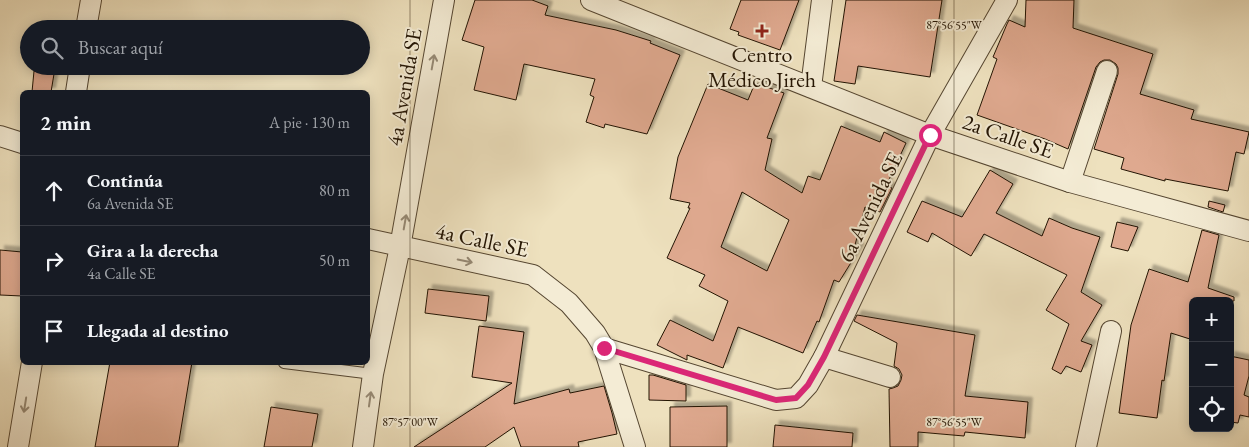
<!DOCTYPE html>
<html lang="es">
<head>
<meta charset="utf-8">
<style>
	:root { --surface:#171b24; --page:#242831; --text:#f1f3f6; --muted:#9ea1a6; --line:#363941 }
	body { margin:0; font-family:"EB Garamond",serif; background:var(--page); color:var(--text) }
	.controls { position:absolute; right:15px; bottom:15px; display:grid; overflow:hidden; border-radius:8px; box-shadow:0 2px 12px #0003 }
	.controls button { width:45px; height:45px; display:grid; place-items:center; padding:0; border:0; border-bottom:1px solid var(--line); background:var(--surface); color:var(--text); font:25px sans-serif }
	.stop { position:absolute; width:15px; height:15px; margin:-11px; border:4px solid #db2777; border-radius:50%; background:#fff }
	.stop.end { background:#db2777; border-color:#fff; box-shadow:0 1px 5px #0008 }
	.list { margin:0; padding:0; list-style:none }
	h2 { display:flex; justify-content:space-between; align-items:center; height:65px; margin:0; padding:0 20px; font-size:21px }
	h2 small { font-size:16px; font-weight:400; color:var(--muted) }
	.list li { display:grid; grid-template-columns:32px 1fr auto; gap:15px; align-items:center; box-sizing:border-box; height:70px; padding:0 20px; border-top:1px solid var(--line) }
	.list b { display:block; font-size:19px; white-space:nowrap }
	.list p { margin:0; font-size:16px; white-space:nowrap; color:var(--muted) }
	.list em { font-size:16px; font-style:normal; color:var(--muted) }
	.icon { flex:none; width:28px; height:28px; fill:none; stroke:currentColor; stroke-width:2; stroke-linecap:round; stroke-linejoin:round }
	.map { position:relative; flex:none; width:1249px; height:447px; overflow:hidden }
	.search { position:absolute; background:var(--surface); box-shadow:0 2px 12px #0003; left:20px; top:20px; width:350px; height:55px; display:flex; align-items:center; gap:12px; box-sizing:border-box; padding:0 18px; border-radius:28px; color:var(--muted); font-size:19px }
	.panel { position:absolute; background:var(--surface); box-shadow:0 2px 12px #0003; left:20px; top:90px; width:350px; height:275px; border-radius:8px }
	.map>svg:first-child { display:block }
	.building { fill:#dfa98f; stroke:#221302; fill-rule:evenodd; filter:url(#shadow) }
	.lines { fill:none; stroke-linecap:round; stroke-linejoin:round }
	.lane-casing { stroke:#554631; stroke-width:12 }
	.street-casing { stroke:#554631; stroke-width:22 }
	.lane { stroke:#f4ecd5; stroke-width:10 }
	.street { stroke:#f4ecd5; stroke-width:20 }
	.oneway { stroke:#968a76 }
	.route { stroke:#db2777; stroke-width:6 }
	.ticks { fill:none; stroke:#221302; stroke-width:1; stroke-opacity:0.45 }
	.poi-dot { fill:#8f2418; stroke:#f4ecd5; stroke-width:2 }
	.labels { text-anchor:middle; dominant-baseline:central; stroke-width:4; stroke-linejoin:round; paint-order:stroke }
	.poi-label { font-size:22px; fill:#221302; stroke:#f4ecd5 }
	.street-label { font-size:22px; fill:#221302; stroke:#f4ecd5 }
	.ticks-label { font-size:12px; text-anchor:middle; fill:#221302; stroke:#f4ecd5; stroke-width:4; stroke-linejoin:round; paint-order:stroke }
</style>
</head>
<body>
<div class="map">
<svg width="1249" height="447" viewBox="0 0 1249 447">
	<defs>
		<filter id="shadow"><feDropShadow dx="4.5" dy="-4.5" stdDeviation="1" flood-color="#0004"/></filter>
	</defs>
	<rect width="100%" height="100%" fill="#eee1be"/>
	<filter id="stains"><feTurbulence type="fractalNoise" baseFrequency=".004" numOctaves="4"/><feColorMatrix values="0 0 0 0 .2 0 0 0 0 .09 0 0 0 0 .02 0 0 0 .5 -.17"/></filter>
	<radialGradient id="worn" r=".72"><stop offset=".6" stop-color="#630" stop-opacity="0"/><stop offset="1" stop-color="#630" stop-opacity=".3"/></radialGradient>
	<g class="building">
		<path d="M 475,0 L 532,0 L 548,6 L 545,15 L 616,30 L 651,41 L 650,43 L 680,55 L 647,134 L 605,124 L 604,128 L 586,122 L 594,97 L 590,95 L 595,79 L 524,64 L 516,100 L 474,90 L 484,47 L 462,40 Z"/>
		<path d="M 741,0 L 799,0 L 780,50 L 738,35 L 739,32 L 730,29 Z"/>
		<path d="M 846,0 L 942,0 L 930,77 L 858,66 L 855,84 L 834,81 Z"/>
		<path d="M 1026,0 L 1074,0 L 1073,28 L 1153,54 L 1140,94 L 1194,110 L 1191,119 L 1249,132 L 1244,154 L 1236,152 L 1228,191 L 1165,179 L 1165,181 L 1121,169 L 1124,158 L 1094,149 L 1118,74 L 1118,68 L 1116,64 L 1110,60 L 1104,60 L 1100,62 L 1096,67 L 1068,149 L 1045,139 L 977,115 L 997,59 L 993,57 L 1007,24 L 1009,20 L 1025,27 Z"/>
		<path d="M 34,71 L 54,74 L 51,92 L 32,92 Z"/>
		<path d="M 755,83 L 784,93 L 767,138 L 772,139 L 765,170 L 802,193 L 808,176 L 820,180 L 841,126 L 880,142 L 884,132 L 906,143 L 886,186 L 892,188 L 880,212 L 865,207 L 855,245 L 860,248 L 839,282 L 834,280 L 819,322 L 817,321 L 803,353 L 738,327 L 723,368 L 687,355 L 687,360 L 657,345 L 670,320 L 713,341 L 728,301 L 699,286 L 705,275 L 667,258 L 690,208 L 688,208 L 690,203 L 670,199 L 678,157 L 708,84 L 748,100 ZM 742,192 L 789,220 L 767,271 L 721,247 Z"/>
		<path d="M 990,170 L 1013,184 L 996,213 L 1042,236 L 1049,218 L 1072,228 L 1100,237 L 1081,292 L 1102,305 L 1081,341 L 1092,345 L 1081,372 L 1066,366 L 1061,374 L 1052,369 L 1069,324 L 1046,310 L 1067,275 L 984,234 L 971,256 L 932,233 L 928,242 L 907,232 L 922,201 L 962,217 Z"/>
		<path d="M 1209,201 L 1225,205 L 1223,212 L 1208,207 Z"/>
		<path d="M 1117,222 L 1138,227 L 1128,251 L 1111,247 Z"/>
		<path d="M 1202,230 L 1219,235 L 1208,288 L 1234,297 L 1234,301 L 1193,301 L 1193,340 L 1171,333 L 1164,381 L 1162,380 L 1157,418 L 1119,413 L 1131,325 L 1149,269 L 1188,282 Z"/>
		<path d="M 0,250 L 22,252 L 22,296 L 0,295 Z"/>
		<path d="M 428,289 L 489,296 L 486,321 L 425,313 Z"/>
		<path d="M 857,315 L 975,335 L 965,396 L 1028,402 L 1025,438 L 965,432 L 964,436 L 918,432 L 918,447 L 890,447 L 889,389 L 893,388 L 898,386 L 901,380 L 902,375 L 899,369 L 894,366 L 897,343 L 854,321 Z"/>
		<path d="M 479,326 L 524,332 L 514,404 L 569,389 L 570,393 L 604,386 L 612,413 L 617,434 L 578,442 L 579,447 L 521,447 L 514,427 L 485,447 L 414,447 L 512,383 L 472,377 Z"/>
		<path d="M 1230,356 L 1249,360 L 1249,376 L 1244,395 L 1249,397 L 1249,417 L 1240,415 L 1238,423 L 1230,422 Z"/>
		<path d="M 110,362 L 192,362 L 178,447 L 95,447 Z"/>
		<path d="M 649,375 L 653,375 L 686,385 L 686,401 L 649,400 Z"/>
		<path d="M 727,406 L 727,447 L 670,447 L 670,407 Z"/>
		<path d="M 271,407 L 318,414 L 312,447 L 264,447 Z"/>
		<path d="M 775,425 L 853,433 L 852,447 L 773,447 Z"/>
	</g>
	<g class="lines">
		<g class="lane-casing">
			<path id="lane" d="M 284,363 L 373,374"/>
		</g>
		<g class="street-casing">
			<g id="street">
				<path d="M 591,0 L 930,135 L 1070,182 L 1249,231"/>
				<path d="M 86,29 L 91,0"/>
				<path d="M 811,87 L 822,0"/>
				<path d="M 76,92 L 80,66"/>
				<path d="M 0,136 L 22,143"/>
				<path d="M 1070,182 L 1107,71"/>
				<path d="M 368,239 L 533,275 L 569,303 L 595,333 L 604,348 L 635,447"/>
				<path d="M 604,348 L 776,400 L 796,398 L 808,385 L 824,357 L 930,135 L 1007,0"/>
				<path d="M 824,357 L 890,377"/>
				<path d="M 18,447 L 32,362"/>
				<path d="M 363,447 L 373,374 L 400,247 L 444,0"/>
				<path d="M 1086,447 L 1111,331"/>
			</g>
		</g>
		<use href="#lane" class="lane"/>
		<use href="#street" class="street"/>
	</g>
	<defs><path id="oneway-shaft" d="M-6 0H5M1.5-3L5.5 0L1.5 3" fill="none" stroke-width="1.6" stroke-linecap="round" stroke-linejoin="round" transform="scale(1.25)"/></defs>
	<g class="oneway">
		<use href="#oneway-shaft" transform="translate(433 62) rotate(-80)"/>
		<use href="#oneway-shaft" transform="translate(405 222) rotate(-80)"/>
		<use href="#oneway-shaft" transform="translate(465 261) rotate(12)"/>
		<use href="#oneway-shaft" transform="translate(370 399) rotate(-82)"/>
		<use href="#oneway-shaft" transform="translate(25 405) rotate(99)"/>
	</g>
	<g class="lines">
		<path class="route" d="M 604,348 L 776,400 L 796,398 L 808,385 L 824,357 L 930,135"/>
	</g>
	<path class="ticks" d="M 410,0 L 410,447M 954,0 L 954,447"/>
	<path class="poi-dot" d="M759.5 23.5h5v5h5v5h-5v5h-5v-5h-5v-5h5z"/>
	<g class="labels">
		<g class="poi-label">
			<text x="762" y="54">Centro<tspan x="762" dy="25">Médico Jireh</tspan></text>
		</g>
		<g class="street-label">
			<text transform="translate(404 87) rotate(-80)">4a Avenida SE</text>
			<text transform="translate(1008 136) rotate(19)">2a Calle SE</text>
			<text transform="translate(870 207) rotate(-64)">6a Avenida SE</text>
			<text transform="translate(482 240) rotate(12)">4a Calle SE</text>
		</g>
	</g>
	<g class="ticks-label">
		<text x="954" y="29">87°56'55"W</text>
		<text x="410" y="426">87°57'00"W</text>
		<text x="954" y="426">87°56'55"W</text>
	</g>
	<rect width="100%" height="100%" filter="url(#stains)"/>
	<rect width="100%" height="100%" fill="url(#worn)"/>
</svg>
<div class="controls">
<button>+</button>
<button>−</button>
<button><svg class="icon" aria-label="locate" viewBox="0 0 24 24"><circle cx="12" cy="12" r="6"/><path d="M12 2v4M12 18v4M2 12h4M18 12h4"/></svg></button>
</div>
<div class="stop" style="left:930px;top:135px"></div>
<div class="stop end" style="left:604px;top:348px"></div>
<div class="search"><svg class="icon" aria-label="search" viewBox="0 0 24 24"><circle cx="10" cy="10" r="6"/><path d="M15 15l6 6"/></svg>Buscar aquí</div>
<section class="panel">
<h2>2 min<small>A pie · 130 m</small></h2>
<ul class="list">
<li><svg class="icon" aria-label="ahead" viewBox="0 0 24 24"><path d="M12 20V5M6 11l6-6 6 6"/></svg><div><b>Continúa</b><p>6a Avenida SE</p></div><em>80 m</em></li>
<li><svg class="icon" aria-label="right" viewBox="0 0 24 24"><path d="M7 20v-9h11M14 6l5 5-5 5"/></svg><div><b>Gira a la derecha</b><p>4a Calle SE</p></div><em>50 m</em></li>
<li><svg class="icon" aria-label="arrive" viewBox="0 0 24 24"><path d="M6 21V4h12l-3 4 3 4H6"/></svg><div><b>Llegada al destino</b></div></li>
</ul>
</section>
</div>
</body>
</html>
